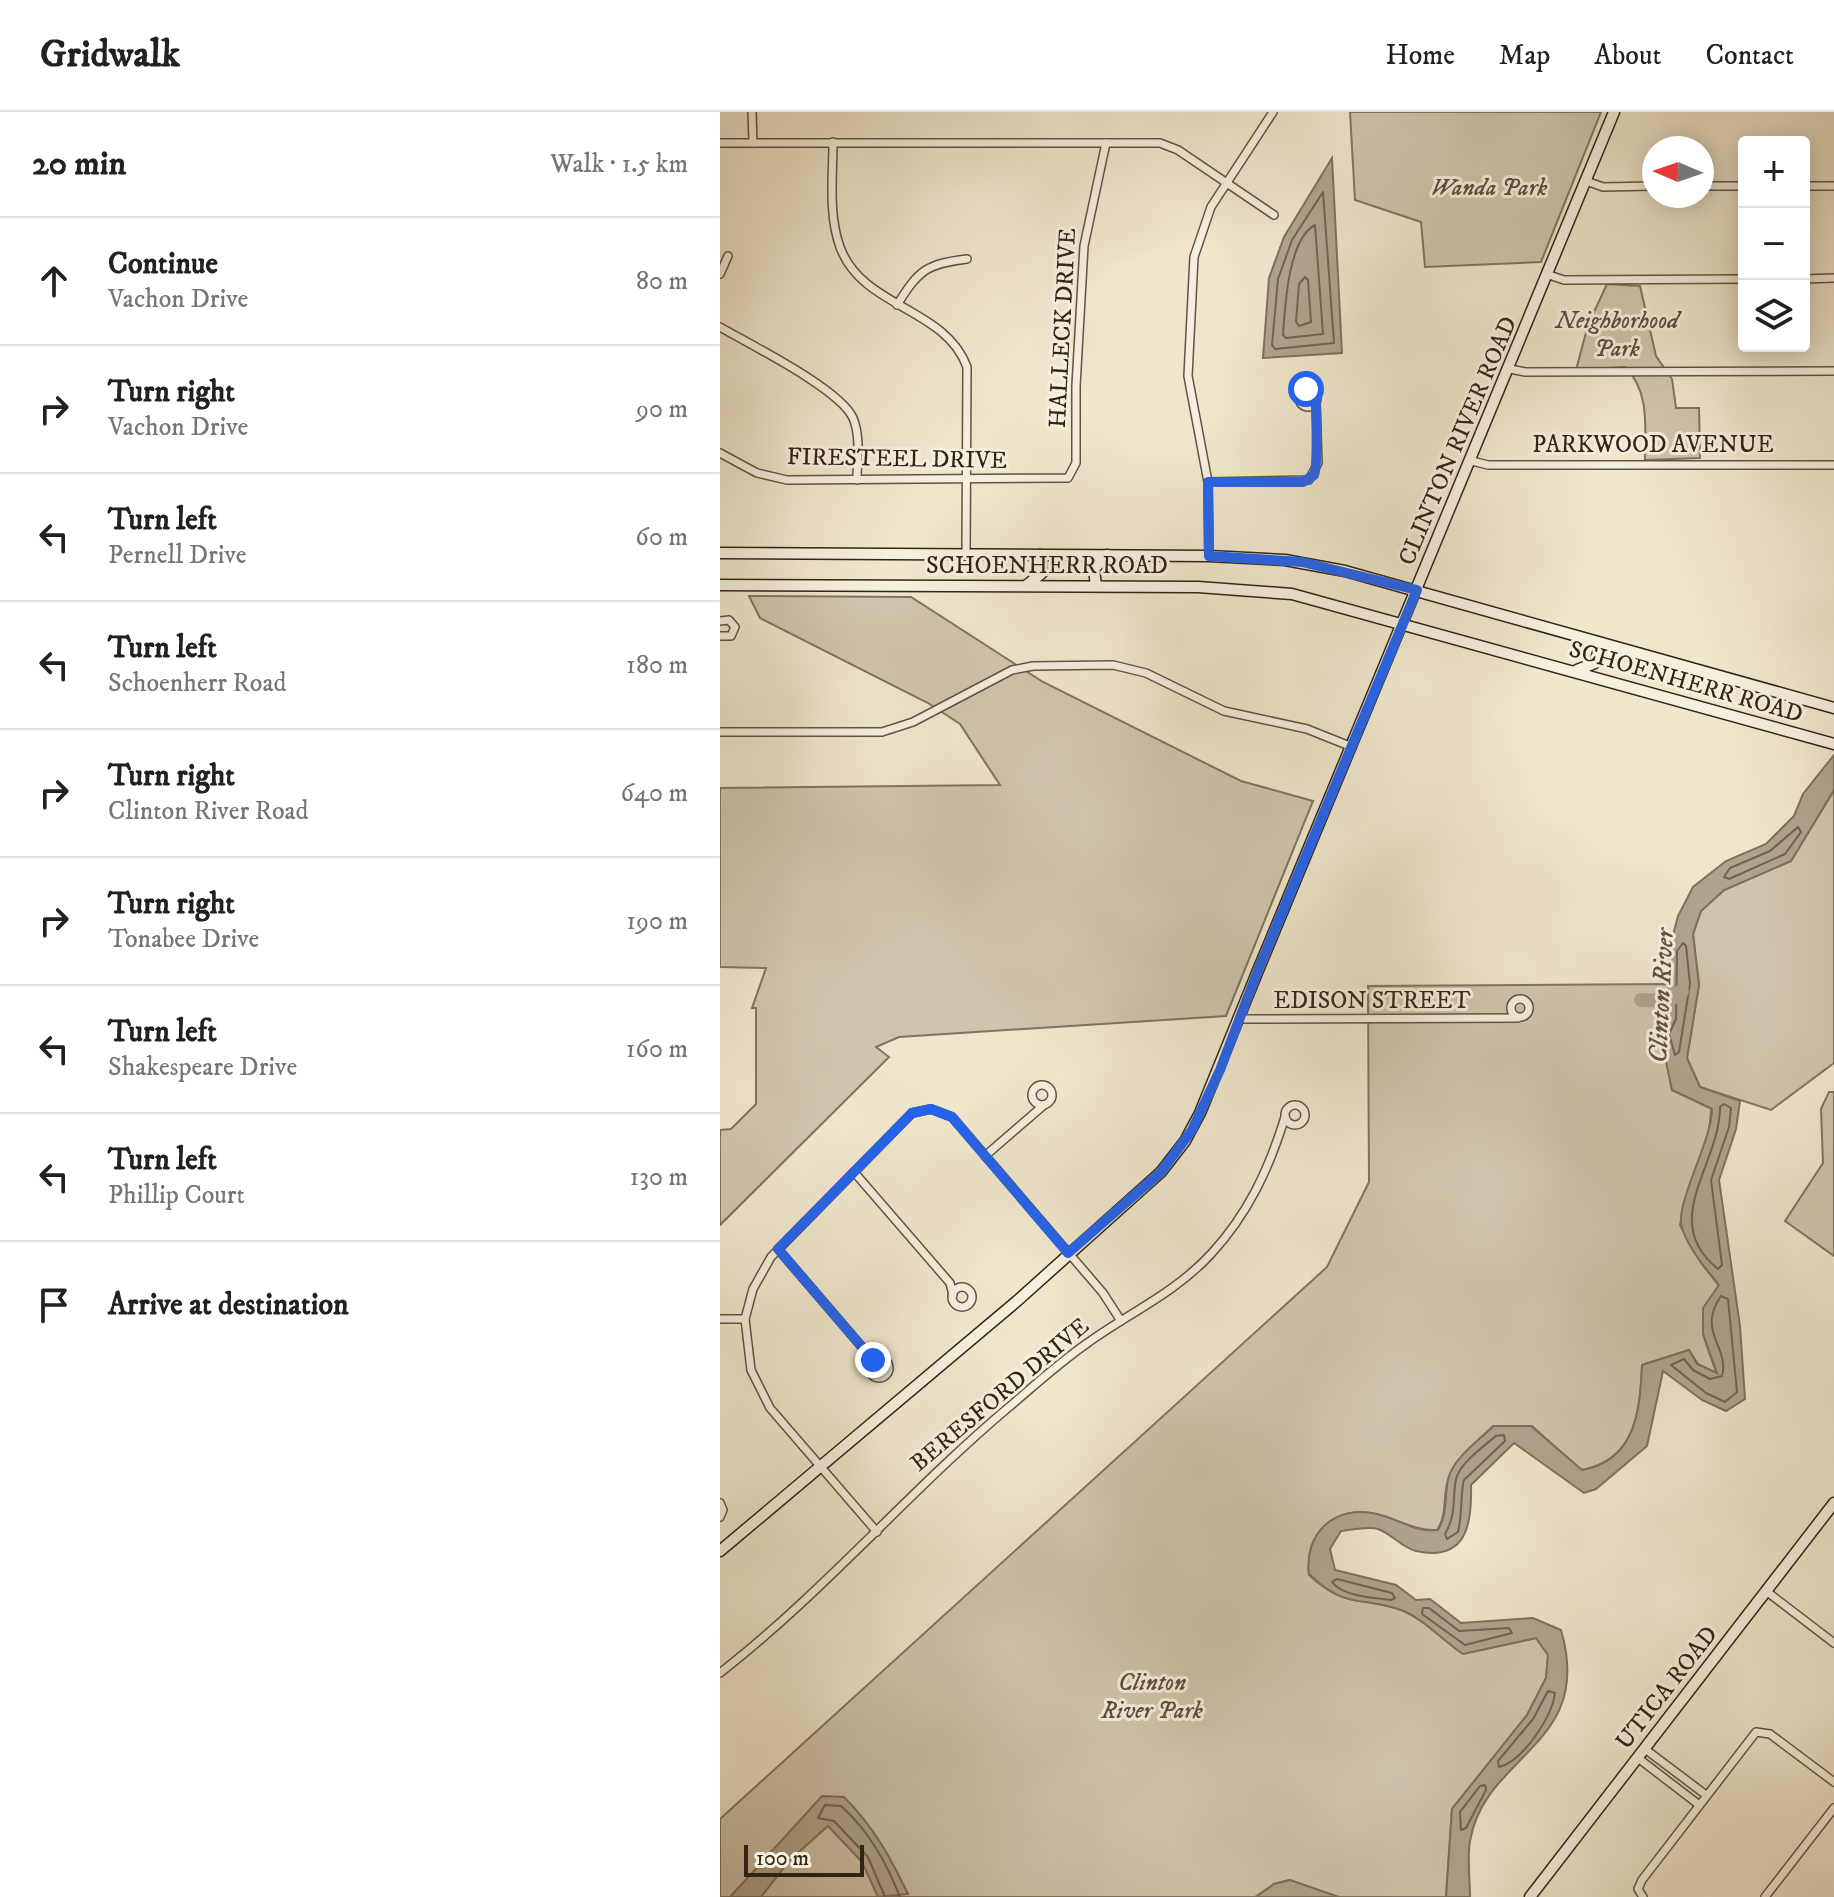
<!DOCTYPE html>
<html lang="en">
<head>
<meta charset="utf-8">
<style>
	:root { --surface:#fff; --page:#f2f2f2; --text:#202124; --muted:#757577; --line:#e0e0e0 }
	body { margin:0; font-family:"IM FELL DW Pica",serif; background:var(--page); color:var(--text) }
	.controls { position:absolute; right:24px; top:24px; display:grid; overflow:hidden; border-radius:8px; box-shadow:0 4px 20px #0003 }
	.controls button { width:72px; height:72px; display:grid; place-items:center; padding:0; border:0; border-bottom:2px solid var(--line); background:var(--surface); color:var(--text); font:40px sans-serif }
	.compass { position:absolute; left:922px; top:24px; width:72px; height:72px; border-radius:50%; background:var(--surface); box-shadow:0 4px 20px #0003; rotate:272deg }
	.scale { position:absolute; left:24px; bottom:20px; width:120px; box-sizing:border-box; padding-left:8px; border:4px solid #322412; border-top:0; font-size:22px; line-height:28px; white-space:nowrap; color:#322412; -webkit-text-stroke:6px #f5efde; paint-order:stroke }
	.stop { position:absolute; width:24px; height:24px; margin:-18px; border:6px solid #2563eb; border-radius:50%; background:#fff }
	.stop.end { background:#2563eb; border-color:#fff; box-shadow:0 2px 8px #0008 }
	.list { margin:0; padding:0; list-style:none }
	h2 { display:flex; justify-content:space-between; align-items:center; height:104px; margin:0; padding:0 32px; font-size:34px }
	h2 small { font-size:26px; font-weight:400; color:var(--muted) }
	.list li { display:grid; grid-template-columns:52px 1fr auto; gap:24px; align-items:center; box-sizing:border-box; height:128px; padding:0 32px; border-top:2px solid var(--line) }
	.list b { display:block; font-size:30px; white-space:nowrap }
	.list p { margin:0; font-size:26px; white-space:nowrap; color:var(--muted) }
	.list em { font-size:26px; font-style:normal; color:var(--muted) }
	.icon { flex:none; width:44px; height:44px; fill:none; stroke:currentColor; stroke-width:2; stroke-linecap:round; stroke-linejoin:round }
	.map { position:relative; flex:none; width:1114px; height:1785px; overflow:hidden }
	header { display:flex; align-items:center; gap:48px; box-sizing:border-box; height:112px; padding:0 40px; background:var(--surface); border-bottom:2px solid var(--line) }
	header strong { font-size:38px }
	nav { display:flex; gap:44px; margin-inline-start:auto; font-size:28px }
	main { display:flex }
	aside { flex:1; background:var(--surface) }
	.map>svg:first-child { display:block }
	.green { fill:#cfc5ac; stroke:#80745f; stroke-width:2 }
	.water { fill:#afa48d; stroke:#7d715c; stroke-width:2 }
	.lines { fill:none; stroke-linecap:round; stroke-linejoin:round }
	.shore { stroke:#706450; stroke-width:2 }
	.river { stroke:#afa48d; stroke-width:14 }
	.street-casing { stroke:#615440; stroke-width:10 }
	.secondary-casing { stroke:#322412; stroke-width:13 }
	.street { stroke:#f5efde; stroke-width:7 }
	.secondary { stroke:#f5efde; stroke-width:10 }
	.route { stroke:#2563eb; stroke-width:10 }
	.labels { text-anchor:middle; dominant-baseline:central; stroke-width:6; stroke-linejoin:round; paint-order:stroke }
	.park-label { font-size:24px; font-style:italic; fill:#594c38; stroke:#f5efde }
	.street-label { font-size:24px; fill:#322412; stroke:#f5efde }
	.water-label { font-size:26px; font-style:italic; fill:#5e513d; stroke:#f5efde }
</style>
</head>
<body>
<header>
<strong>Gridwalk</strong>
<nav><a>Home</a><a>Map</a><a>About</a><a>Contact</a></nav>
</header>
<main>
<aside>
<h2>20 min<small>Walk · 1.5 km</small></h2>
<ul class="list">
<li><svg class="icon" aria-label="ahead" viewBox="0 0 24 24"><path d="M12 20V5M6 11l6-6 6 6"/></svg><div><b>Continue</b><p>Vachon Drive</p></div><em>80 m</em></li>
<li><svg class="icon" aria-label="right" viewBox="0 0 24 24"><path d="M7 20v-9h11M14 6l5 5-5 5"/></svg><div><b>Turn right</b><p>Vachon Drive</p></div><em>90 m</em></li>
<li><svg class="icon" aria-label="left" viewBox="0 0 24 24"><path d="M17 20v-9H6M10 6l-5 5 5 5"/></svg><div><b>Turn left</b><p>Pernell Drive</p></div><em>60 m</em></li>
<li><svg class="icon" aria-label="left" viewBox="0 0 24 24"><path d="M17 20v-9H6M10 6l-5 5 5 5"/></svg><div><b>Turn left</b><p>Schoenherr Road</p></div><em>180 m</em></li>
<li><svg class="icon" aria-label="right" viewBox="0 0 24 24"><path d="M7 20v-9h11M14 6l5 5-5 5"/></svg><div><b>Turn right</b><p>Clinton River Road</p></div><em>640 m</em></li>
<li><svg class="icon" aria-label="right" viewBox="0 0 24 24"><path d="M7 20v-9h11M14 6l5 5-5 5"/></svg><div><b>Turn right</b><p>Tonabee Drive</p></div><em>190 m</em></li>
<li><svg class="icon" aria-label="left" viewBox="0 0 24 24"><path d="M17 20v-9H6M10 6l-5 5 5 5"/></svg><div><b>Turn left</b><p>Shakespeare Drive</p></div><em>160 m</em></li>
<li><svg class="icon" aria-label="left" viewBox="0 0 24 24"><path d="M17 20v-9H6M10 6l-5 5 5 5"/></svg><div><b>Turn left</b><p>Phillip Court</p></div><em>130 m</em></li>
<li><svg class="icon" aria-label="arrive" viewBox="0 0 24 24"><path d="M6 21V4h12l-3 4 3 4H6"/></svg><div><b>Arrive at destination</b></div></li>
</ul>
</aside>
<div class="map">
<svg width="1114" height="1785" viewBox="0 0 1114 1785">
	<rect width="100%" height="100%" fill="#efe6cc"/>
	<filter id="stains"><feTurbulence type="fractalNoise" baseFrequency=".0025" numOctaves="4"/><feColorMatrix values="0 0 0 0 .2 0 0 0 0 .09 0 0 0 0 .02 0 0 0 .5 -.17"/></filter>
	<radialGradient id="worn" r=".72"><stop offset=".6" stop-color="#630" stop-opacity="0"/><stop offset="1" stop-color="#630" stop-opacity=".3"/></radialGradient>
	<g class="green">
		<path d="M 630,0 L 881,0 L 821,150 L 705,155 L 701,110 L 635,88 Z"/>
		<path d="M 887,172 L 920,174 L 936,244 L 952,267 L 956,296 L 979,296 L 980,346 L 925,348 C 925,315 930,279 905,255 L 856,258 L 868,213 Z"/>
		<path d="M 29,484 L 191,485 L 323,570 L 521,669 L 593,689 L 506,904 L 179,925 L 156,935 L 169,945 L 0,1113 L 0,1018 L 11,1017 L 36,992 L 36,896 L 32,896 L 46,856 L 0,855 L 0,676 L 280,673 L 240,612 L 208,591 L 40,506 Z"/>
		<path d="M 1114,678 L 1114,951 L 1051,998 L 980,975 L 967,946 L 979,873 L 973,822 L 981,799 L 1004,778 L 1071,749 Z"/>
		<path d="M 949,872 L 948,906 L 941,922 L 952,978 L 991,996 C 991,1035 968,1074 960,1113 L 980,1149 L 999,1174 C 973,1211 983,1222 997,1262 L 978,1252 L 969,1238 L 922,1253 C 920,1299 916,1349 861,1358 L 812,1314 L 773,1314 C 758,1329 739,1343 730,1363 C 721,1381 729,1400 717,1418 C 694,1419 678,1407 656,1402 C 614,1393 584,1421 589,1463 C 626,1497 640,1484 681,1498 C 702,1506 724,1528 743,1542 L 816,1526 L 828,1543 L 826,1566 L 807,1603 L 732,1697 L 726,1785 L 616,1785 L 569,1768 L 554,1772 L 535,1785 L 0,1785 L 0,1707 L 607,1155 L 649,1070 L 648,874 Z"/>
		<path d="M 1109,980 L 1114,980 L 1114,1144 L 1065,1109 L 1103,1051 L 1101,997 Z"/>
	</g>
	<g class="water">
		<path d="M 612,46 L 622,241 L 543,246 L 549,166 L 564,125 Z"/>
		<path d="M 1114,643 L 1114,678 L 1071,749 L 1004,778 L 981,799 L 973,822 L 979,873 L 967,946 L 980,975 L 1020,989 L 1016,1017 L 999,1068 L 1020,1214 L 1025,1287 L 1006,1299 L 982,1288 L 943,1259 L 927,1334 L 876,1377 L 864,1381 L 794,1331 L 751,1373 C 752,1412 747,1450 696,1439 C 681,1435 672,1422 658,1417 C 649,1414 631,1418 621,1419 L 610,1437 L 615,1458 L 676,1473 L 696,1488 L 710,1487 L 741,1511 L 813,1506 L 841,1518 C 875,1634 765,1641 750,1729 C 747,1746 750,1767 750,1785 L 726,1785 L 732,1697 L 807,1603 L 826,1566 L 828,1543 L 816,1526 L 743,1542 C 723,1529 703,1506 681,1498 C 639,1483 628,1499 589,1462 C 584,1421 615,1392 657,1402 C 679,1407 695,1421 718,1418 C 728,1401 724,1387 728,1368 C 732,1347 758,1329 774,1314 L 811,1314 L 862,1358 C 916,1348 920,1299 922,1253 L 969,1238 L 977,1252 L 997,1261 L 983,1222 L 983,1196 L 999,1173 C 985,1156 969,1137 962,1116 C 954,1093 992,1029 992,997 L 952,978 L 940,921 L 948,906 L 949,838 L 958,804 L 973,775 L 1006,749 L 1046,732 L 1074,704 L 1083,682 Z"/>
		<path d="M 102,1684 L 124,1685 C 154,1715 170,1745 188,1782 L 158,1785 L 142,1750 L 108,1714 L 70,1748 L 41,1785 L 10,1785 Z"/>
		<path d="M 570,1768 L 619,1785 L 536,1785 L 554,1772 Z"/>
	</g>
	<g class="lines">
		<g class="shore">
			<path d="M 603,80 L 614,231 L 555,237 L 552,233 L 558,167 L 572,128 Z"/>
			<path d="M 595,113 L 603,222 L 566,226 L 563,223 C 565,195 568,127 595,113 Z"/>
			<path d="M 585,165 L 588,168 L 591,210 L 579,214 L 576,210 L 579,172 Z"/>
			<path d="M 1078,715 L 1081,720 L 1065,742 L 1009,767 L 1004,765 L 1010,756 L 1050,739 Z"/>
			<path d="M 963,831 L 966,834 L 970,872 L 959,940 L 955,943 L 949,922 L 956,907 L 957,839 Z"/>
			<path d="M 1004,992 L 1011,996 L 1009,1015 L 991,1068 L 1002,1153 L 998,1157 C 938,1109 1000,1053 1000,995 Z"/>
			<path d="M 1001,1184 L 1008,1187 L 1017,1280 L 1005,1290 L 986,1281 L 951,1253 L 964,1247 L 973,1258 L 990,1267 L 1002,1264 C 1010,1235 976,1220 1001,1184 Z"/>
			<path d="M 784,1323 L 785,1329 L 744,1368 C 741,1374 742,1406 738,1420 L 727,1427 L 725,1422 C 737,1401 732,1387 736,1367 C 740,1351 764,1334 776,1324 Z"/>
			<path d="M 617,1467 L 672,1481 L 675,1486 L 671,1488 C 653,1486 622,1484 612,1470 Z"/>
			<path d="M 703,1496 L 709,1496 L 739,1519 L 789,1516 L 792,1521 L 745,1533 L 702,1502 Z"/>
			<path d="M 828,1579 L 835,1581 C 832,1605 803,1649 779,1655 L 778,1649 L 813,1607 Z"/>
			<path d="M 765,1673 L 766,1678 L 746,1716 L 741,1718 L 740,1700 L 760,1674 Z"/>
			<path d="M 165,1785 L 148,1745 L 114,1709 L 98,1706 L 105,1693 L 121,1694 C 149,1719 166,1750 180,1785"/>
		</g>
		<path class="river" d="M 921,888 L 948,889 L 962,879"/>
		<g class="street-casing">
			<g id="street">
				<path d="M 32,0 L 33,31"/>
				<path d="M 113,30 C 113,64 108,102 120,135 C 142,196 225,195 247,255 L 246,443"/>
				<path d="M 0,31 L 440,31 L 458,38 L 554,103"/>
				<path d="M 866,69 L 883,75 L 934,74"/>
				<path d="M 982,74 L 1024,74"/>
				<path d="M 1084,74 L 1114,74"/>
				<path d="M 0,162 L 8,144"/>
				<path d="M 829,163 L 844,168 L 1024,167"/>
				<path d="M 1084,167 L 1114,166"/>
				<path d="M 177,193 C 199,158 206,152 247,147"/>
				<path d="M 0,215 C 31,233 120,277 133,306 C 141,325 137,348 137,368"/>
				<path d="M 790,257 L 805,260 L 1114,259"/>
				<circle cx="588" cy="286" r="9"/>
				<path d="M 0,341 L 37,361 L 67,368 L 348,366 L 356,351 L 356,274 L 364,134 L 386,31"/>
				<path d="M 752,349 L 768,353 L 1114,353"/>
				<path d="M 488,370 L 589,368 L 598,351 L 596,291"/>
				<path d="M 489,444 L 488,370 L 468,264 L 474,145 L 491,95 L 553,0"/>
				<path d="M 0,509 L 9,508 L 15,515 L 11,524 L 0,524"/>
				<path d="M 0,620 L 162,620 L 193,610 L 292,558 L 313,554 L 393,553 L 426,561 L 504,599 L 587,617 L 632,635"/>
				<circle cx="800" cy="896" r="9"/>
				<path d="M 521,907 L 798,906"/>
				<circle cx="322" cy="983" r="10"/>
				<circle cx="575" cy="1003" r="10"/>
				<path d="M 265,1044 L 324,993"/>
				<path d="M 134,1060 L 230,1171 L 233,1183"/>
				<path d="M 58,1137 L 148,1242 L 159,1246"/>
				<circle cx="242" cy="1185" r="10"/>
				<path d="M 0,1207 L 25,1207"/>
				<circle cx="159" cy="1256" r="10"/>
				<path d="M 0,1391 L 3,1398 L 0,1405"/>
				<path d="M 157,1420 L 50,1296 L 31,1258 L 25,1207 L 33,1177 L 51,1145 L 192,1001 L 211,997 L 232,1005 L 383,1181 L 401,1209"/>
				<path d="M 1046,1479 L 1114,1531"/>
				<path d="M 0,1561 C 104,1480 189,1379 289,1295 C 315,1273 341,1249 369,1230 C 411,1200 455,1181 491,1142 C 528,1102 549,1057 565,1005"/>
				<path d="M 925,1637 L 986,1683"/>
				<path d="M 918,1646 L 978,1692"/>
				<path d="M 923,1785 L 918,1777 L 922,1768 L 1036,1620 L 1050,1622 L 1114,1670"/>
				<path d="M 1045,1785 L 1114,1696"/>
			</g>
		</g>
		<g class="secondary-casing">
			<g id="secondary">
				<path d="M 0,441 L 489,444 L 565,448 L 625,459 L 1114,596"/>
				<path d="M 0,473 L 478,475 L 572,482 L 1114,632"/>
				<path d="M 307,473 L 322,461 L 320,443"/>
				<path d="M 376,474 L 374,457 L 387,443"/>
				<path d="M 857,558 L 875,551 L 881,531"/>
				<path d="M 0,1439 L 297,1189 L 441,1060 L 465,1029 L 480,1001 L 539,856 L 894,0"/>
				<path d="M 810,1785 L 1114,1391"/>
			</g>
		</g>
		<use href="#street" class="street"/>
		<use href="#secondary" class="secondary"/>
	</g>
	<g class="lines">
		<path class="route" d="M 153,1248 L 150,1254 L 148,1242 L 58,1137 L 192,1001 L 211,997 L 232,1005 L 348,1141 L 441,1060 L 472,1018 L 500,958 L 539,856 L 697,478 L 582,450 L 489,444 L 488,370 L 583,370 L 594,363 C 598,355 597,286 594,279 L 586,277"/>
	</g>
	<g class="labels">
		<g class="park-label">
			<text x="769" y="76">Wanda Park</text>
			<text x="897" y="209">Neighborhood<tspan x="897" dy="28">Park</tspan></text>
			<text x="432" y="1571">Clinton<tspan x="432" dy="28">River Park</tspan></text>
		</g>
		<g class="street-label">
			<text transform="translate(343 216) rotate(-87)">HALLECK DRIVE</text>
			<text transform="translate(738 329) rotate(-67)">CLINTON RIVER ROAD</text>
			<text x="933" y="333">PARKWOOD AVENUE</text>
			<text transform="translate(177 347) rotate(1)">FIRESTEEL DRIVE</text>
			<text x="327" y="454">SCHOENHERR ROAD</text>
			<text transform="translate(966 570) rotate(16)">SCHOENHERR ROAD</text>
			<text x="652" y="889">EDISON STREET</text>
			<text transform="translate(280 1283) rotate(-40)">BERESFORD DRIVE</text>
			<text transform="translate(947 1576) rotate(-52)">UTICA ROAD</text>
		</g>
		<g class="water-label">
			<text transform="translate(942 884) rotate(-87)">Clinton River</text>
		</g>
	</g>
	<rect width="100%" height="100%" filter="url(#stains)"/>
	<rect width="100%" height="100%" fill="url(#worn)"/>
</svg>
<div class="controls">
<button>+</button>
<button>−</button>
<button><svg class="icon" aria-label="layers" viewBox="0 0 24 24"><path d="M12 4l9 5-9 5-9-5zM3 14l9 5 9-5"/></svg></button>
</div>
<svg class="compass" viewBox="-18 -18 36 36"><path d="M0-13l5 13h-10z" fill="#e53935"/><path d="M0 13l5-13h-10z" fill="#757577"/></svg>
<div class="scale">100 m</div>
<div class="stop" style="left:586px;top:277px"></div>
<div class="stop end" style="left:153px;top:1248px"></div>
</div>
</main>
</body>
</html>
